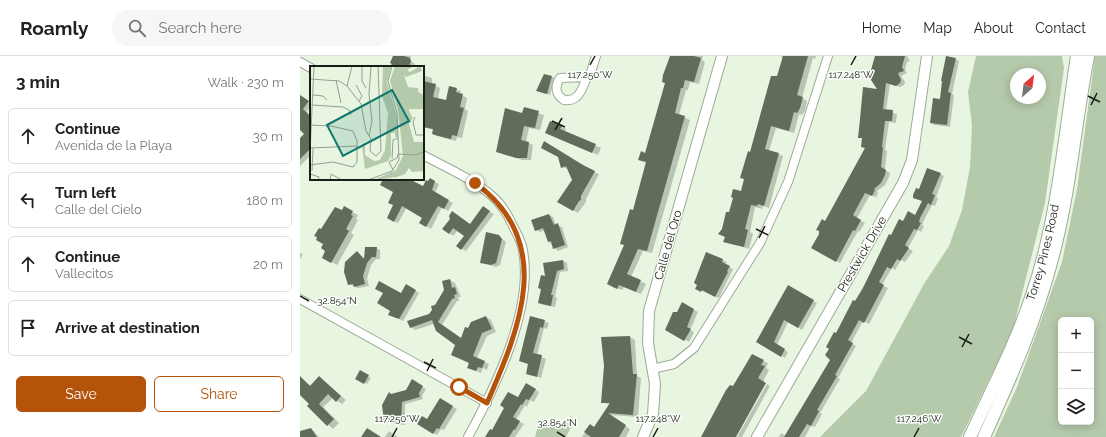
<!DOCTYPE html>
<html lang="en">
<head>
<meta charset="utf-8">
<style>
	:root { --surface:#fff; --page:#f6f6f6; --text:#222; --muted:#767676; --line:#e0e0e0; --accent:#b45309 }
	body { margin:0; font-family:Raleway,sans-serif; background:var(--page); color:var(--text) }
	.controls { position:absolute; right:12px; bottom:12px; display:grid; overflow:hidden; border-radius:6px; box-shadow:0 2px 10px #0003 }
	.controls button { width:36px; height:36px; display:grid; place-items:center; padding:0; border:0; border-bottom:1px solid var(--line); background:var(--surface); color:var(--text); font:20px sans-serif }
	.compass { position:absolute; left:710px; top:12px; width:36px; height:36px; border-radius:50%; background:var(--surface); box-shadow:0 2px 10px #0003; rotate:28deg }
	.stop { position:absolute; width:12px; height:12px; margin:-9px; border:3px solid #b45309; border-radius:50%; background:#fff }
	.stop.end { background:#b45309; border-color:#fff; box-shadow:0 1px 4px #0008 }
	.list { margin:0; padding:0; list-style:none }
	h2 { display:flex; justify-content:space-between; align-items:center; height:52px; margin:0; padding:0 16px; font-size:17px }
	h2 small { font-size:13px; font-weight:400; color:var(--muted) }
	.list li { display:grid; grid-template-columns:26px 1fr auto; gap:12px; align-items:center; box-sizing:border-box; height:56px; margin:0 8px 8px; padding:0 8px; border:1px solid var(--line); border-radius:6px }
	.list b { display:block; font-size:15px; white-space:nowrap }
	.list p { margin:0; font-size:13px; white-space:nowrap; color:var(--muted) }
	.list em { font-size:13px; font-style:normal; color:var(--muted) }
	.actions { display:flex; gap:8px; padding:12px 16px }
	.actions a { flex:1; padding:9px 0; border:1px solid var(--accent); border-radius:6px; text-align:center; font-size:14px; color:var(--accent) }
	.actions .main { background:var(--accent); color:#fff }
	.icon { flex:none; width:22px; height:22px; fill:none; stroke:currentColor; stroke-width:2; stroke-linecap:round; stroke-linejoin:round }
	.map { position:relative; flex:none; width:806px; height:381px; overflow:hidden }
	header { display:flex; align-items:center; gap:24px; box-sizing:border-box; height:56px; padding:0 20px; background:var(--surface); border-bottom:1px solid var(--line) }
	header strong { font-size:19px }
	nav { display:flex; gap:22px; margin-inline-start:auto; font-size:14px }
	.search { width:280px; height:36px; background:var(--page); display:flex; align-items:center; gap:10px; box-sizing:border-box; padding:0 14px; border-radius:22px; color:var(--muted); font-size:15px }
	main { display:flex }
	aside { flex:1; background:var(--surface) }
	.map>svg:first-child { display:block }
	.green { fill:#b5c9ab; fill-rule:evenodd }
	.shadow { fill:#0003 }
	.building { fill:#616d5b }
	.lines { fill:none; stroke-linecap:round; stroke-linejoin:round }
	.minor-casing { stroke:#9daa96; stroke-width:10 }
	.tertiary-casing { stroke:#9daa96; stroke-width:12 }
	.primary-casing { stroke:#9daa96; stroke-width:14 }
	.minor { stroke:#fff; stroke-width:8 }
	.tertiary { stroke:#fff; stroke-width:10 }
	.primary { stroke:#fff; stroke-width:12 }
	.route { stroke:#b45309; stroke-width:5 }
	.ticks { fill:none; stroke:#181d16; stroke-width:1.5 }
	.labels { text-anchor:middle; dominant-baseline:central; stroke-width:3; stroke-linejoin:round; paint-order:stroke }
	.street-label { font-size:12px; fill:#181d16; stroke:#fcfffb }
	.inset-road { fill:none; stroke:#959f90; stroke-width:1 }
	.view { fill:#0f766e; fill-opacity:0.15; stroke:#0f766e; stroke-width:2 }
	.inset-edge { fill:none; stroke:#181d16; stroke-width:2 }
	.ticks-label { font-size:10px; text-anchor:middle; fill:#181d16; stroke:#fcfffb; stroke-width:3; stroke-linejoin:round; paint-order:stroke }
</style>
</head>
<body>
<header>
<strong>Roamly</strong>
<div class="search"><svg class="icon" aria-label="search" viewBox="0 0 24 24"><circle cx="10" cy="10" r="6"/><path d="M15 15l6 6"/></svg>Search here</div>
<nav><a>Home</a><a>Map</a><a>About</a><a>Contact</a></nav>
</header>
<main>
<aside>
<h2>3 min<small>Walk · 230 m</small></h2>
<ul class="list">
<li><svg class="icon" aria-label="ahead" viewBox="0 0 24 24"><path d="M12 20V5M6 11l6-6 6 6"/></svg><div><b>Continue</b><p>Avenida de la Playa</p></div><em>30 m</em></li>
<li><svg class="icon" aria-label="left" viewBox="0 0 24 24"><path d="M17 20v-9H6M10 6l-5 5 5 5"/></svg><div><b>Turn left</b><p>Calle del Cielo</p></div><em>180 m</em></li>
<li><svg class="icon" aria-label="ahead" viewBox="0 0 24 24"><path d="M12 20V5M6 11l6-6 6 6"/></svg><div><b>Continue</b><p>Vallecitos</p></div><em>20 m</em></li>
<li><svg class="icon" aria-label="arrive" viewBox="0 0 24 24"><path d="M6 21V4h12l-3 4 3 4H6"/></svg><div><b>Arrive at destination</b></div></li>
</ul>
<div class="actions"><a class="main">Save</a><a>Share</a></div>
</aside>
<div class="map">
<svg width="806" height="381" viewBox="0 0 806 381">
	<rect width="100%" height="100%" fill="#e8f6e1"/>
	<g class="green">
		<path d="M 676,0 L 762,0 L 764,12 L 745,147 L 712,277 L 661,381 L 520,381 L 566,335 L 624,228 L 649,190 L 662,154 L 670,111 L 672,70 L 668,36 ZM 716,18 L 740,18 L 740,42 L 716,42 Z"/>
		<path d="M 795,0 L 806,0 L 806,381 L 694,381 L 717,331 L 762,206 L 777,133 ZM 761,264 L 791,264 L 791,366 L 761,366 Z"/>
		<path d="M 239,367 L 273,367 L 266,381 L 235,381 Z"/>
	</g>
	<g class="shadow">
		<path d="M 94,0 L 111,0 L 110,4 L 115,8 L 114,11 L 90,11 Z"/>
		<path d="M 370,0 L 403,0 L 402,4 L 405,6 L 399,28 L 390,26 L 388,34 L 386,34 L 379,59 L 390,64 L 352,197 L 343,195 L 331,221 L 346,228 L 341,238 L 324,231 L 322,234 L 313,231 L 325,190 L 321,187 L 333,155 L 347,107 L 339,104 L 346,98 L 366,27 Z"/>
		<path d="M 481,0 L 516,0 L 515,3 L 513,2 L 502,42 L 507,45 L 505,55 L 502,59 L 499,58 L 494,77 L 476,72 L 469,95 L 483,100 L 469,152 L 463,150 L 462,153 L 455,151 L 450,176 L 453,178 L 449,193 L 425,185 L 426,181 L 422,173 L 441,137 L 451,97 L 478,20 L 483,3 Z"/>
		<path d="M 576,0 L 607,0 L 610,5 L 607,6 L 605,14 L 607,17 L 601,20 L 605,26 L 604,29 L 600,31 L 590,28 L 586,55 L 597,58 L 596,67 L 589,66 L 585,94 L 587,95 L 585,114 L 590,117 L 589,121 L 585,129 L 577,135 L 578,137 L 576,141 L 570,139 L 557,162 L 565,167 L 559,176 L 558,175 L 540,207 L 513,191 L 566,93 L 562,91 L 563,83 L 559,81 L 579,34 Z"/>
		<path d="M 655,3 L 659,5 L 652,38 L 654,39 L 650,71 L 635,69 L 631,67 Z"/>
		<path d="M 123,19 L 132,22 L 132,28 L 140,32 L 138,43 L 147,45 L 150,31 L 161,35 L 160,38 L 167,42 L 165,53 L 168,55 L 162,82 L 157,81 L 156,85 L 144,82 L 133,77 L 134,74 L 123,71 Z"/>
		<path d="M 252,21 L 254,22 L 250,39 L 240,36 Z"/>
		<path d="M 0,39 L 11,47 L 7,56 L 11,60 L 11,83 L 0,71 Z"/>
		<path d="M 224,53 L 244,59 L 240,74 L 229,72 L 226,86 L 233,89 L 231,104 L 222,104 L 197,95 L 223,58 Z"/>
		<path d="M 261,70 L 266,73 L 265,76 L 301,92 L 298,99 L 246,77 Z"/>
		<path d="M 0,83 L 11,84 L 11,99 L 0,110 Z"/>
		<path d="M 259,100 L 299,118 L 286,143 L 286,146 L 278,157 L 259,146 L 273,124 L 268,113 L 262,111 Z"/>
		<path d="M 640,118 L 644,120 L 636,141 L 638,142 L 635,150 L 632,149 L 624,164 L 622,169 L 624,170 L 621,176 L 618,174 L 608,192 L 613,195 L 605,206 L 601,204 L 595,214 L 592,212 L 582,229 L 588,232 L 569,268 L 563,265 L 551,287 L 556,290 L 538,322 L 540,323 L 520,357 L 522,358 L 515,371 L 511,370 L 505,381 L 479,381 L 481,377 L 486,380 L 531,304 L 536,279 L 592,180 L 603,166 L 615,160 L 623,145 L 619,134 Z"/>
		<path d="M 84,123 L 108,123 L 123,131 L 130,123 L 139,128 L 135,137 L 153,147 L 148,155 L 142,151 L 131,173 L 121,167 L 124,162 L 107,151 L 98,167 L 88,162 L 94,149 L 95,136 Z"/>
		<path d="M 44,152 L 58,159 L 56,163 L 58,164 L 51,177 L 54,179 L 37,209 L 23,201 L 27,194 L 22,175 Z"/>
		<path d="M 187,154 L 194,158 L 166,195 L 162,193 L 165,180 L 158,174 L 153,180 L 144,173 L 170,169 Z"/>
		<path d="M 249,159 L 253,161 L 256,169 L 262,171 L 268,191 L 258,195 L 249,186 L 245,174 L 240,176 L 236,174 Z"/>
		<path d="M 199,180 L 206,186 L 200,209 L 196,211 L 181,206 Z"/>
		<path d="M 76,192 L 80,194 L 80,203 L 76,203 L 71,209 L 67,223 L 69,230 L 58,232 L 49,228 L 57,196 L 65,203 Z"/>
		<path d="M 0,197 L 3,198 L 0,203 Z"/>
		<path d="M 407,197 L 427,206 L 425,209 L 433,213 L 419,242 L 397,233 L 399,229 L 399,220 L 397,219 Z"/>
		<path d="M 263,205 L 267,207 L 268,215 L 260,216 L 255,241 L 257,242 L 255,251 L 243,249 L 239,247 L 242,234 L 239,232 Z"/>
		<path d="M 150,224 L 155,227 L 161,241 L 158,241 L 159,245 L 157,245 L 142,269 L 162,283 L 169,274 L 186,261 L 191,264 L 196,276 L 187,280 L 177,302 L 189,308 L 187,314 L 183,312 L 181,317 L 173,314 L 156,289 L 134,268 L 115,274 L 111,271 L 130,259 Z"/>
		<path d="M 106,230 L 119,237 L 103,265 L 93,260 L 92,255 Z"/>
		<path d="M 488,231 L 517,247 L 502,274 L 488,266 L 477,289 L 488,296 L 485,302 L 458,286 Z"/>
		<path d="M 383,248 L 398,256 L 390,274 L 394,276 L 389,286 L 366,274 Z"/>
		<path d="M 231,261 L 249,267 L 247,273 L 244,272 L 237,299 L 246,303 L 241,322 L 227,317 L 229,308 L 220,305 Z"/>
		<path d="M 330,281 L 335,284 L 337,320 L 341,322 L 338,361 L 310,359 L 330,373 L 326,381 L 282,381 L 290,369 L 294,372 L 310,349 L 302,346 Z"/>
		<path d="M 452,300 L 468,307 L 466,312 L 469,314 L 434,381 L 402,381 Z"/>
		<path d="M 60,315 L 71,322 L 67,328 L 56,322 Z"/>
		<path d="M 20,322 L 46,344 L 42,348 L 33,342 L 23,351 L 39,367 L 33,373 L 8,350 L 10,348 L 0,338 L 0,326 L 2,323 L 11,330 Z"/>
		<path d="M 112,325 L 126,333 L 122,340 L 123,343 L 105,348 L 105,369 L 89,367 L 85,365 L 91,339 L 107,334 Z"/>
		<path d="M 227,328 L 239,336 L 234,346 L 230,344 L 227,351 L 225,349 L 216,364 L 224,368 L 215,381 L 186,381 L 218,343 Z"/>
		<path d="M 467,328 L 470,330 L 442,381 L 437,381 Z"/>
		<path d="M 140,343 L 157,353 L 144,374 L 141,373 L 137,379 L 118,368 L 127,364 Z"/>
		<path d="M 11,373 L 19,381 L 1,381 L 0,378 Z"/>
		<path d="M 89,375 L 93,378 L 98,381 L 85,381 Z"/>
	</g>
	<g class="building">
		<path d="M 93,0 L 104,0 L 110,2 L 111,5 L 109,11 L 91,11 L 92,8 L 90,7 Z"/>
		<path d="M 370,0 L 394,0 L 401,2 L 394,26 L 385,24 L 383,32 L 381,32 L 375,57 L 385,60 L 347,195 L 338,193 L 327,218 L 341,224 L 336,236 L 319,229 L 317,233 L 307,228 L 324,189 L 320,188 L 330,153 L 333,154 L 346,106 L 338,104 L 341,95 L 345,97 L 365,27 L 362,26 L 363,19 Z"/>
		<path d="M 483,0 L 508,0 L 497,39 L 503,41 L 500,52 L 497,57 L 494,56 L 489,75 L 471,70 L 465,93 L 479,97 L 464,150 L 458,148 L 457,150 L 451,149 L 445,173 L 448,174 L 444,191 L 435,189 L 423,186 L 425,181 L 418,178 L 422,173 L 426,156 L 429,156 L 433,142 L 431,141 L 433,133 L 441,135 L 444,123 L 440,122 L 448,95 L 450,96 L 471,20 L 477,20 Z"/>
		<path d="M 575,0 L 605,0 L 602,11 L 604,15 L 598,17 L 601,24 L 600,27 L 596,30 L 586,27 L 583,53 L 593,54 L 592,65 L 585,65 L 582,91 L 583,92 L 581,111 L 586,114 L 585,119 L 581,127 L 574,133 L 575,134 L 572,140 L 565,137 L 553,159 L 561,164 L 555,175 L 553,174 L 536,206 L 511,192 L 519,178 L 519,175 L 516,174 L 522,163 L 525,165 L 565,92 L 561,91 L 562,82 L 558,82 L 560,63 L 563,31 L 577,33 L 569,21 Z"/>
		<path d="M 646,0 L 656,2 L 648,36 L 651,37 L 647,69 L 630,67 L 633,42 L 640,43 L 642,25 L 641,25 Z"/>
		<path d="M 244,18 L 252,20 L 247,38 L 236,35 Z"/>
		<path d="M 123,25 L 136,28 L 133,41 L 146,44 L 149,30 L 157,32 L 156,36 L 163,38 L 160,51 L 164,52 L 157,80 L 152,79 L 151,83 L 138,80 L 132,78 L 133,73 L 123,71 Z"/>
		<path d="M 0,39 L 9,45 L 3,53 L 11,61 L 11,92 L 0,103 L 0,82 L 4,78 L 0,74 Z"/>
		<path d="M 224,51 L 239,55 L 235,72 L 224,70 L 221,84 L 229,86 L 227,102 L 216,102 L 196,96 L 205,52 L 222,57 Z"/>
		<path d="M 250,65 L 262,70 L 260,73 L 296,88 L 292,97 L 245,77 Z"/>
		<path d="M 244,85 L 283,109 L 295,115 L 281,140 L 281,144 L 279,145 L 273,155 L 257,146 L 272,124 L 266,110 L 261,112 L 258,101 L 241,92 Z"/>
		<path d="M 627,112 L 641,117 L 632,138 L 635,139 L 631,149 L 628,147 L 620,162 L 619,166 L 621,167 L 617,174 L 614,173 L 605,189 L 609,192 L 600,205 L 597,203 L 591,213 L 587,211 L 579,226 L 584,229 L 564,267 L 559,264 L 548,284 L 553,287 L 535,319 L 537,320 L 517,354 L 519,355 L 511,370 L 507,368 L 499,381 L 484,381 L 530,304 L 525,299 L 529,293 L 526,291 L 534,276 L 536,277 L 553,244 L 555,245 L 563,232 L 589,178 L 591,179 L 599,163 L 603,165 L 608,155 L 615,159 L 622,145 L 613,142 L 613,139 L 616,132 L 619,133 Z"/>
		<path d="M 130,122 L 135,125 L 132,134 L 149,144 L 144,153 L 138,150 L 126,171 L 119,167 L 122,162 L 102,150 L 94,166 L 87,162 L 93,149 L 88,147 L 93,136 L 80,129 L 83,123 L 109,123 L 123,130 L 126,124 L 128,125 Z"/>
		<path d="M 44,150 L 53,155 L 51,159 L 53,160 L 46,173 L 49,175 L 31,207 L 22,202 L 25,195 L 21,192 L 23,188 L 16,184 L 17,181 L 14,180 L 19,172 L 21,173 L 35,151 L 42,154 Z"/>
		<path d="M 183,150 L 190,155 L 161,194 L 156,190 L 164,180 L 153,172 L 149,178 L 142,173 L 150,163 L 149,160 L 152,155 L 170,168 Z"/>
		<path d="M 249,158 L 254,169 L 258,167 L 265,189 L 253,193 L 251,185 L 248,186 L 243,172 L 235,175 L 231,164 Z"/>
		<path d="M 186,176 L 199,179 L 202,183 L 196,207 L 191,209 L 180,207 Z"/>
		<path d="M 65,191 L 77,191 L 76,201 L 72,201 L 67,207 L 63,220 L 65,228 L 54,231 L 53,228 L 48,229 L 44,216 L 45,206 L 57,195 L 64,203 Z"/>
		<path d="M 406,196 L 423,203 L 422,206 L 430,210 L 427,215 L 428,216 L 415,241 L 402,234 L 401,236 L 395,233 L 397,229 L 394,227 Z"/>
		<path d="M 263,204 L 264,213 L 257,215 L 251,239 L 253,239 L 251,250 L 238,247 L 241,233 L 238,232 L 241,219 L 245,220 L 243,207 Z"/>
		<path d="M 150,223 L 152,232 L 155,231 L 157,238 L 154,239 L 155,242 L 152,243 L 138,266 L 161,282 L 165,271 L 168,272 L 171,266 L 186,260 L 192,273 L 182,277 L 173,300 L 185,305 L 182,312 L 178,311 L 176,315 L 167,312 L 169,307 L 151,299 L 155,289 L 136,275 L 132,264 L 110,272 L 107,265 L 129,258 L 132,254 L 131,250 L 135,249 L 144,234 L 142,225 Z"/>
		<path d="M 79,225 L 101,237 L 106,228 L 116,234 L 99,263 L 88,259 L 90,255 L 77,247 L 83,237 L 75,233 Z"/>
		<path d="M 488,229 L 514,244 L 498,272 L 484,264 L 474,286 L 485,293 L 481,301 L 456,286 Z"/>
		<path d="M 382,246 L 394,253 L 387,271 L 391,273 L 384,285 L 365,274 L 373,256 L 377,256 Z"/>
		<path d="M 230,260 L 245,264 L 243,272 L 240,271 L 233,297 L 242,299 L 237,321 L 226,318 L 228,308 L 219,305 Z"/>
		<path d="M 330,280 L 333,318 L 337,318 L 333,359 L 308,357 L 326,369 L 319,381 L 291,381 L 284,376 L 290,368 L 294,371 L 310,347 L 301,347 L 304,310 L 301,281 Z"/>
		<path d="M 452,298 L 464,304 L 461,309 L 465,310 L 458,322 L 466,327 L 436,381 L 401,381 L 426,334 L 430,329 L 433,330 Z"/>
		<path d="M 60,314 L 69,319 L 64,328 L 55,323 Z"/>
		<path d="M 0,320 L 10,330 L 19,320 L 41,340 L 36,346 L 28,338 L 19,348 L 34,363 L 27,370 L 7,350 L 9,348 L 0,339 Z"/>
		<path d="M 112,323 L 123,330 L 119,337 L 120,341 L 102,346 L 101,368 L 84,366 L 82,349 L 89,336 L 91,338 L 106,334 Z"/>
		<path d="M 226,327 L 236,333 L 229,344 L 226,343 L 222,349 L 221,348 L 213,361 L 220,365 L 215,374 L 214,373 L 209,381 L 185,381 L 190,373 L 192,374 L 204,352 L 200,349 L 208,336 L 218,341 Z"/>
		<path d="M 140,342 L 153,350 L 139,373 L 137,372 L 133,378 L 117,368 L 122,360 L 127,363 Z"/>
		<path d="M 11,372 L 17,381 L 0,381 L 0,375 Z"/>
		<path d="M 67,372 L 81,381 L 61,381 Z"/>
	</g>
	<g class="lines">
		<g class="minor-casing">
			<g id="minor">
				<path d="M 0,6 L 11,12"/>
				<path d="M 287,21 C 282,33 279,46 264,44 C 256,39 254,31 260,22 Z"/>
				<path d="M 287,21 L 291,16 L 296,0"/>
				<path d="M 123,99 C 145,111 171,122 191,139 C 201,147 208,159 213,170 C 216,176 220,183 222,190 C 236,249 196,330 168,381"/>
				<path d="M 0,243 L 187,347"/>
				<path d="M 352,313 L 374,308 L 394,292 L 460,187 L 488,126 L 528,0"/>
			</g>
		</g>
		<g class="tertiary-casing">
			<g id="tertiary">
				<path d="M 343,381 L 353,358 L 355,328 L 348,287 L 349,255 L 422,0"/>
				<path d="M 457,381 L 603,127 L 612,104 L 627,0"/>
			</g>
		</g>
		<g class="primary-casing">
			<g id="primary">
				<path id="s1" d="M 670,381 C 692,333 717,286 733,236 C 758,162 765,77 777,0"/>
				<path d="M 684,381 C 710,323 736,265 752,203 C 770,137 775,67 788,0"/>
			</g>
		</g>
		<use href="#minor" class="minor"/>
		<use href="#tertiary" class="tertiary"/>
		<use href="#primary" class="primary"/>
	</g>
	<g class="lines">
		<path class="route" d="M 159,331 L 187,347 C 220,272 256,185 175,127"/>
	</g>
	<path class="ticks" d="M 290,9 L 295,0M 551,9 L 556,0M 788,40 L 800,46M 791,49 L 797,37M 252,65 L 265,71M 255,74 L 262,62M 456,173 L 468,179M 459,182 L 465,170M 0,240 L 9,245M 659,281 L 672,288M 662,291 L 669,278M 124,306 L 136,312M 127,315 L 133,303M 257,376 L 265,381M 92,381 L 97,372M 353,381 L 358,372M 614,381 L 619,372"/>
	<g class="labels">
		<g class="street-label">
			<text transform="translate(368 189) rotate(-74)">Calle del Oro</text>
			<text stroke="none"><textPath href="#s1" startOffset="199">Torrey Pines Road</textPath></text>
			<text transform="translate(562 198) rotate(-60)">Prestwick Drive</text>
		</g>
	</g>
	<g transform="translate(10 10)">
		<rect width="114" height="114" fill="#e8f6e1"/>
		<path d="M 73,0 L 81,0 L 77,16 L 87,51 L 88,71 L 85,71 L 85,67 L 81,67 L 81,89 L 78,95 L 55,103 L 52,79 L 55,77 L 55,89 L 64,95 L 70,94 L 75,84 L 78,47 L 72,30 ZM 85,0 L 104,0 L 97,4 L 100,6 L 110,0 L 112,5 L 96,11 L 94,9 L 98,21 L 108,22 L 108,26 L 114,29 L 114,43 L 99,43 L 99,45 L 103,52 L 99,58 L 104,76 L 114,76 L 114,105 L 102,106 L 99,102 L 95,108 L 87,111 L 64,114 L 86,104 L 93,90 L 88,43 L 80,15 Z" fill="#b5c9ab"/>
		<path class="inset-road" d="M 52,0 L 52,15 L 56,22M 0,13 L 29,15 L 37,20 L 51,38 L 56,65 L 61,73 L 60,85 L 66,90 L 71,85 L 68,0M 26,14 L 31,37M 46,19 L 52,30 L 49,35M 37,20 L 42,0M 3,29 L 13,30 L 17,34M 2,39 L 33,41 L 39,44 L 41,49M 105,51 L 103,56 L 106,69 L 114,69M 59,70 L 62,55 L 59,28 L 61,0M 0,82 L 47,80M 0,86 L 4,0M 82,93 L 83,74 L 88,72M 0,99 L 23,96 L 43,101 L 47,96 L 47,75 L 43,65 L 21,60 L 0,59M 83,104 L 79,96 L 87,92 L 88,88 L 105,89 L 114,86M 2,105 L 3,82M 0,108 L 9,111 L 8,114M 20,114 L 21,108 L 32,114M 58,114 L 82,105 L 89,94 L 87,47 L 78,15 L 82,0"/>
		<path class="view" d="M 82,24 L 99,55 L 33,90 L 17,59 Z"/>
		<rect width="114" height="114" class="inset-edge"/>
	</g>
	<g class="ticks-label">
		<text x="290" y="22">117.250°W</text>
		<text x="551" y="22">117.248°W</text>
		<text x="37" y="248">32.854°N</text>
		<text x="97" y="366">117.250°W</text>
		<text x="358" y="366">117.248°W</text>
		<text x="619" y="366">117.246°W</text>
		<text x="257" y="370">32.854°N</text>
	</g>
</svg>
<div class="controls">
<button>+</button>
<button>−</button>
<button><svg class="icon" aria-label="layers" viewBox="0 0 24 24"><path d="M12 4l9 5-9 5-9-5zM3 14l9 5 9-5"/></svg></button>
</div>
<svg class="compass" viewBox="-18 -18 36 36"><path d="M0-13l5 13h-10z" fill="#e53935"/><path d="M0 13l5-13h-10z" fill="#767676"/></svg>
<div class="stop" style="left:159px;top:331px"></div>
<div class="stop end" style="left:175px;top:127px"></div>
</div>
</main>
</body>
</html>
